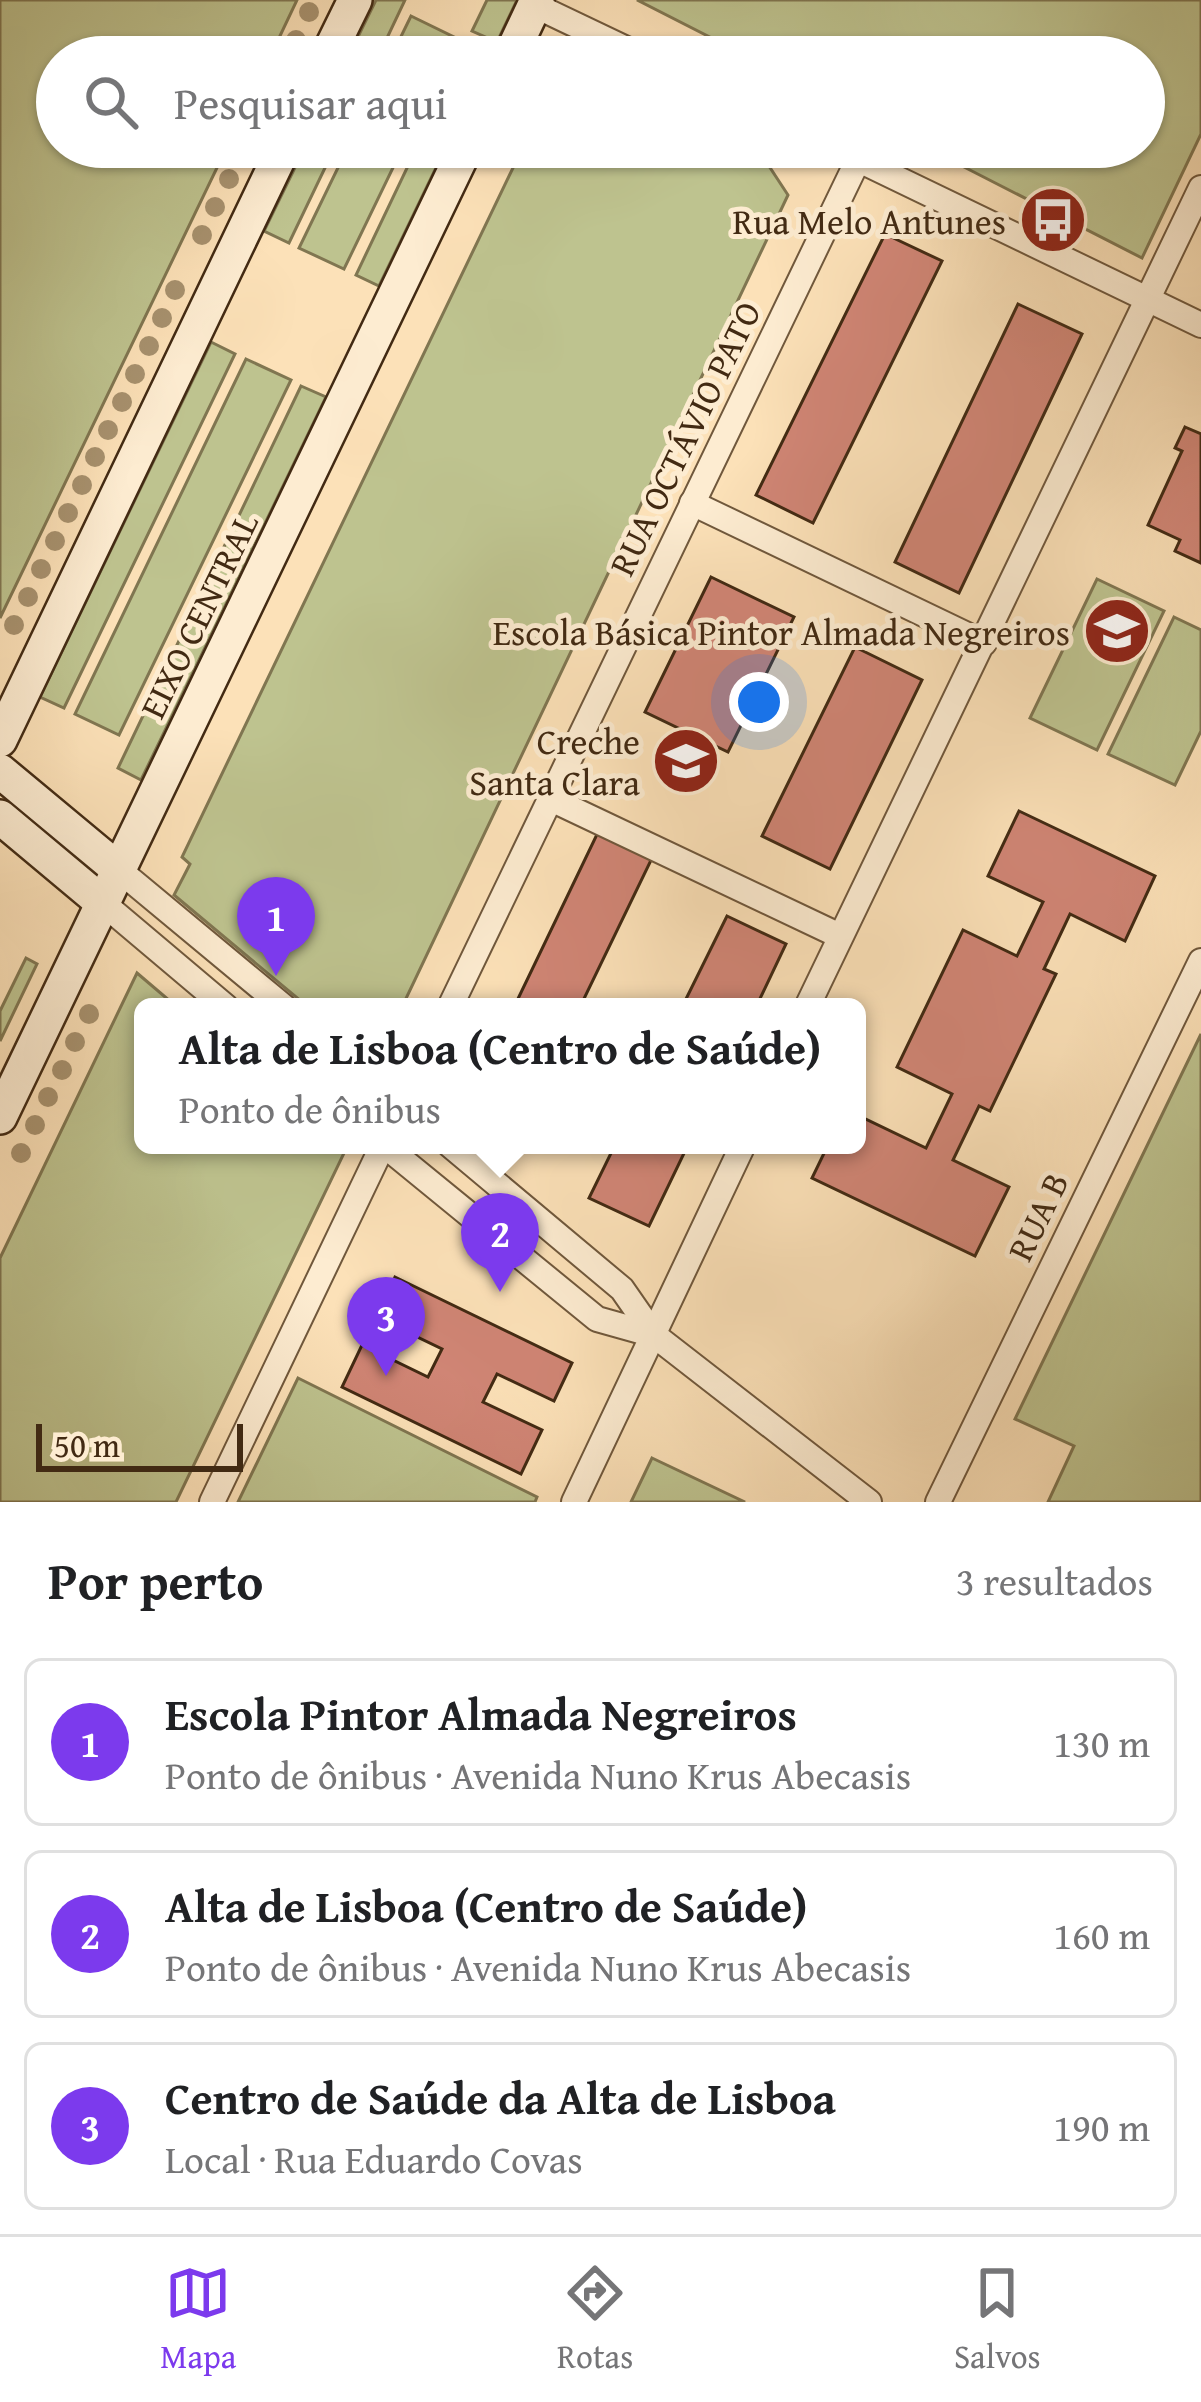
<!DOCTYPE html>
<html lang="pt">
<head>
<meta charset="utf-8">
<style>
	:root { --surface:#fff; --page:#f6f6f6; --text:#202124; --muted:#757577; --line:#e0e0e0; --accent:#7c3aed }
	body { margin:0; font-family:"Gentium Book Plus",serif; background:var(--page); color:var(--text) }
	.scale { position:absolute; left:36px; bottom:30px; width:207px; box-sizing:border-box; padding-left:12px; border:6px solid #422a13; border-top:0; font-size:33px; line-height:42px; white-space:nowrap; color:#422a13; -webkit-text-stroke:9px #fdecd1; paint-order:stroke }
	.you { position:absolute; left:759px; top:702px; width:42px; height:42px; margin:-30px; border:9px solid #fff; border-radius:50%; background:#1a73e8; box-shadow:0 0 0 18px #1a73e833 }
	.badge { display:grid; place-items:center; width:78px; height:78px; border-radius:50%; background:var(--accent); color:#fff; font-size:39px; font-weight:700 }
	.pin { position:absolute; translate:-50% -99px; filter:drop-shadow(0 3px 6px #0008) }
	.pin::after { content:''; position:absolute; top:63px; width:42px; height:36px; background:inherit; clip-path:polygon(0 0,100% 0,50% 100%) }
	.popup { position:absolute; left:134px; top:998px; width:732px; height:156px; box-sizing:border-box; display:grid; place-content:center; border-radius:18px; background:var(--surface); filter:drop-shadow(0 3px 9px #0005); font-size:39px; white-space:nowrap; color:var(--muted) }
	.popup b { font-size:45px; color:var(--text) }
	.popup::after { content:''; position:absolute; left:50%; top:100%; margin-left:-24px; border:24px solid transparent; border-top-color:var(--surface) }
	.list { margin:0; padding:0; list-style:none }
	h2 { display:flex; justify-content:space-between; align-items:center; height:156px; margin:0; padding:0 48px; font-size:51px }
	h2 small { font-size:39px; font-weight:400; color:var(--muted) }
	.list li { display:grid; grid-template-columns:78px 1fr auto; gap:36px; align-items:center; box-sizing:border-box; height:168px; margin:0 24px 24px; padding:0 24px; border:3px solid var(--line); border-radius:18px }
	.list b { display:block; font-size:45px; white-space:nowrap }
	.list p { margin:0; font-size:39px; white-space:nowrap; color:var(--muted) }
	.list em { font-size:39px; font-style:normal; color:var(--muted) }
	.icon { flex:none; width:66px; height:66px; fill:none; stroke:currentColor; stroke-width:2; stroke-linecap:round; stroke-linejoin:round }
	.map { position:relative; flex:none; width:1201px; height:1502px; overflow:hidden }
	.search { position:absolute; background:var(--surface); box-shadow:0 3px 9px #0004; left:36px; right:36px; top:36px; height:132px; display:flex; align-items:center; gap:30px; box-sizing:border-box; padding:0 42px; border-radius:66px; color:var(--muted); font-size:45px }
	.sheet { height:732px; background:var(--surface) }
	nav { display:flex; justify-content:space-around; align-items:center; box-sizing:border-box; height:168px; border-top:3px solid var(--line); background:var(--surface); font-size:33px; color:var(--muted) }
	nav a { display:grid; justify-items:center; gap:6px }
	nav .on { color:var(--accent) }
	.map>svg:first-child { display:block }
	.green { fill:#bec38f; stroke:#807651; stroke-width:3 }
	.building { fill:#d08575; stroke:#422a13; stroke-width:3 }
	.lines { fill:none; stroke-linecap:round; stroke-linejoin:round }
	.street-casing { stroke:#70583c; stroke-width:28 }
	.secondary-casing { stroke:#422a13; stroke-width:38 }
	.street { stroke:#fdecd1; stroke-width:24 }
	.secondary { stroke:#fdecd1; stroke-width:33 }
	.tree { fill:#a7916e }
	.labels { text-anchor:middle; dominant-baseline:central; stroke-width:10; stroke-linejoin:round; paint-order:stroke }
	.poi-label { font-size:36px; fill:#422a13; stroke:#fdecd1; text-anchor:end }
	.street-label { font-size:36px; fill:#422a13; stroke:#fdecd1 }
</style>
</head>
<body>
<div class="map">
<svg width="1201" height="1502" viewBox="0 0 1201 1502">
	<rect width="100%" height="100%" fill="#fce1b8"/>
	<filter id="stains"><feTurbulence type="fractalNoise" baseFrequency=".00167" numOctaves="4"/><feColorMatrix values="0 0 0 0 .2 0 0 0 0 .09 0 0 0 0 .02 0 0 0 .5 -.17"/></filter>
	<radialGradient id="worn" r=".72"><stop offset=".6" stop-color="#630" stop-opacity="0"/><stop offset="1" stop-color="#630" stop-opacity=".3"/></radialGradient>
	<g class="green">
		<path d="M 0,0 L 297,0 L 270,57 L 57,57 L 57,147 L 227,147 L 0,618 Z"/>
		<path d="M 376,0 L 405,0 L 378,57 L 348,57 Z"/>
		<path d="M 487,0 L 517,0 L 497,42 L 472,31 Z"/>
		<path d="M 637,0 L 1201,0 L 1201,134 L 1142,258 L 925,147 L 1144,147 L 1144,57 L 749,57 Z"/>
		<path d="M 411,16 L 456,38 L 447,57 L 391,57 Z"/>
		<path d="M 305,147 L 335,147 L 289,243 L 264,231 Z"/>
		<path d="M 348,147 L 403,147 L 344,269 L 299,248 Z"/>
		<path d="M 417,147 L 446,147 L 379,286 L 356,275 Z"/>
		<path d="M 523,147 L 743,147 L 763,157 L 788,195 L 402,1007 L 308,1007 L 174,895 L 190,864 L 182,857 Z"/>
		<path d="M 211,342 L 235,354 L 64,708 L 40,697 Z"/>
		<path d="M 246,359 L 291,380 L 119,735 L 75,714 Z"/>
		<path d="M 301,386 L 326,397 L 141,780 L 118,768 Z"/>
		<path d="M 1097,579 L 1164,611 L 1097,750 L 1030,718 Z"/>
		<path d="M 1174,617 L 1201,630 L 1201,731 L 1175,785 L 1108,754 Z"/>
		<path d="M 26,958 L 37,964 L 0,1041 L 0,1011 Z"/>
		<path d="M 137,973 L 177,1007 L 143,1007 L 143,1145 L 341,1145 L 346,1149 L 176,1502 L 0,1502 L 0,1258 Z"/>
		<path d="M 1201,1034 L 1201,1502 L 1048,1502 L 1074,1446 L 1015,1419 Z"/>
		<path d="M 298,1378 L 537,1497 L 535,1502 L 238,1502 Z"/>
		<path d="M 652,1458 L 745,1502 L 631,1502 Z"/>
	</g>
	<g class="building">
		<path d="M 885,234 L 942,261 L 813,523 L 756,495 Z"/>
		<path d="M 1018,304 L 1082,334 L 959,593 L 895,562 Z"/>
		<path d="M 1185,427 L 1201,434 L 1201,563 L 1175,551 L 1180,540 L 1148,525 L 1182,451 L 1175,448 Z"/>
		<path d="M 711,577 L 794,617 L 728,752 L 645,712 Z"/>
		<path d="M 855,647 L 922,680 L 830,869 L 762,836 Z"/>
		<path d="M 1019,811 L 1155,876 L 1125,941 L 1070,914 L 1044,969 L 1056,974 L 990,1111 L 979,1106 L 953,1160 L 1009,1187 L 975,1256 L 812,1178 L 828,1145 L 857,1145 L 857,1115 L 926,1148 L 952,1094 L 897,1067 L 963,930 L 1017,956 L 1043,902 L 988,876 Z"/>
		<path d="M 601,826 L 655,852 L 580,1007 L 514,1007 Z"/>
		<path d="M 727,916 L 786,944 L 756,1007 L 682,1007 Z"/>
		<path d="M 615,1145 L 688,1145 L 649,1226 L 589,1198 Z"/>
		<path d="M 395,1277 L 572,1363 L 554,1401 L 497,1374 L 483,1402 L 542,1430 L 521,1474 L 342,1387 L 362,1345 L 428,1377 L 442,1349 L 376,1317 Z"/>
	</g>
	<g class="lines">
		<g class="street-casing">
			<g id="street">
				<path d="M 534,5 L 643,57"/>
				<path d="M 832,147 L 1201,325"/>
				<path d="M 692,503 L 984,643"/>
				<path d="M 551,799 L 840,936"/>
				<path d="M 119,870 L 284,1007"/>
				<path d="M 104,904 L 226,1007"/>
				<path d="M 450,1007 L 858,160"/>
				<path d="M 807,1007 L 1201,188"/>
				<path d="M 384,1145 L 597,1319 L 654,1335"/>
				<path d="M 450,1145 L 622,1289 L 654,1335 L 869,1502"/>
				<path d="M 212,1502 L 383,1145"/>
				<path d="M 574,1502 L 743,1145"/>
				<path d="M 938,1502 L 1201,961"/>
			</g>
		</g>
		<g class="secondary-casing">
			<g id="secondary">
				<path d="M 327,57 L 355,0"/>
				<path d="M 510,57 L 537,0"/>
				<path d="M 0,740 L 284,147"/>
				<path d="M 0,771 L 119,870"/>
				<path d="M 0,817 L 104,904"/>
				<path d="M 0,1117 L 466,147"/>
			</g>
		</g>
		<use href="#street" class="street"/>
		<use href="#secondary" class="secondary"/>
	</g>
	<g class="tree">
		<circle cx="309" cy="12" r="10"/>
		<circle cx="296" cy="40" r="10"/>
		<circle cx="229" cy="179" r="10"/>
		<circle cx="215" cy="207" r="10"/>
		<circle cx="202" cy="235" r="10"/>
		<circle cx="175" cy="290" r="10"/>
		<circle cx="162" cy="318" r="10"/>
		<circle cx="149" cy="346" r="10"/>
		<circle cx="135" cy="374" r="10"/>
		<circle cx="122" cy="402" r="10"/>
		<circle cx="108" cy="430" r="10"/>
		<circle cx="95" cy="457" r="10"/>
		<circle cx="82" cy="485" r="10"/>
		<circle cx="68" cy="513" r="10"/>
		<circle cx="55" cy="541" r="10"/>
		<circle cx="41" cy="569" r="10"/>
		<circle cx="28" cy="597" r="10"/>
		<circle cx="14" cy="625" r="10"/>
		<circle cx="89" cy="1014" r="10"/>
		<circle cx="75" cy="1042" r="10"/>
		<circle cx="62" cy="1070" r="10"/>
		<circle cx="48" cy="1097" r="10"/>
		<circle cx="35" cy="1125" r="10"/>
		<circle cx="21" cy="1153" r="10"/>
	</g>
	<defs>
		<g id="bus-disc" transform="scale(3.45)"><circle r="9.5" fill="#8f2418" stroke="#fdecd1"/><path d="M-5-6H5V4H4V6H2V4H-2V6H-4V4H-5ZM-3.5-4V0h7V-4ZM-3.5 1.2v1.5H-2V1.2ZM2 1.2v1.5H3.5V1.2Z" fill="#fff"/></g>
		<g id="school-disc" transform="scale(3.45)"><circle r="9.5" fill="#8f2418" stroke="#fdecd1"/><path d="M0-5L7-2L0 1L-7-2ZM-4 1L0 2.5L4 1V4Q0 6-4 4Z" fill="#fff"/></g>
	</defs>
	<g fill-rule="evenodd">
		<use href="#bus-disc" x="1053" y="220"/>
		<use href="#school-disc" x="1117" y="631"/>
		<use href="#school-disc" x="686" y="761"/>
	</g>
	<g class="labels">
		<g class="poi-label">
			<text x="1006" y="220">Rua Melo Antunes</text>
			<text x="1070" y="631">Escola Básica Pintor Almada Negreiros</text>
			<text x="640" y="740">Creche<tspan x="640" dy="41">Santa Clara</tspan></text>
		</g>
		<g class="street-label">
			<text transform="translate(684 438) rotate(-64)">RUA OCTÁVIO PATO</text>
			<text transform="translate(198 615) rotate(-64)">EIXO CENTRAL</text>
			<text transform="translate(1037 1216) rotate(-64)">RUA B</text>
		</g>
	</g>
	<rect width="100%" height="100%" filter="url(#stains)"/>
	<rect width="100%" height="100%" fill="url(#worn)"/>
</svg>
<div class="scale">50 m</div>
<div class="you"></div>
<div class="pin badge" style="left:276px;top:976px">1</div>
<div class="pin badge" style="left:500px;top:1292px">2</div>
<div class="popup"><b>Alta de Lisboa (Centro de Saúde)</b>Ponto de ônibus</div>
<div class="pin badge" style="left:386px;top:1376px">3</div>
<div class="search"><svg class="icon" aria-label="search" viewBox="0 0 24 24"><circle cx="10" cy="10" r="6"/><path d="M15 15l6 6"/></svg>Pesquisar aqui</div>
</div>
<section class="sheet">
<h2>Por perto<small>3 resultados</small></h2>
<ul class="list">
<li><span class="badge">1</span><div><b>Escola Pintor Almada Negreiros</b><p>Ponto de ônibus · Avenida Nuno Krus Abecasis</p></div><em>130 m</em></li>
<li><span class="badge">2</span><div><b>Alta de Lisboa (Centro de Saúde)</b><p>Ponto de ônibus · Avenida Nuno Krus Abecasis</p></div><em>160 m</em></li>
<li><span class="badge">3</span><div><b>Centro de Saúde da Alta de Lisboa</b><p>Local · Rua Eduardo Covas</p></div><em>190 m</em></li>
</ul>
</section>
<nav>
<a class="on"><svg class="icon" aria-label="map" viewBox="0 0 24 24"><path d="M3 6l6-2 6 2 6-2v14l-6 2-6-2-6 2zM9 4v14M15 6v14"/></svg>Mapa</a>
<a><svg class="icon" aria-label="directions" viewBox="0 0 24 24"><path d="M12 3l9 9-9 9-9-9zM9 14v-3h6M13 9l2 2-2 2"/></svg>Rotas</a>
<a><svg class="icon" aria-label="saved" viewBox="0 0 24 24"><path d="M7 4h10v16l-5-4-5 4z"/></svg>Salvos</a>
</nav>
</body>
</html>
